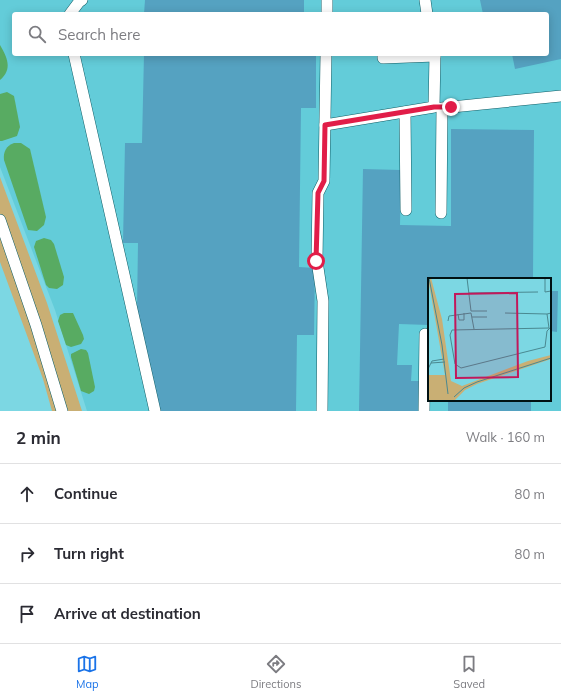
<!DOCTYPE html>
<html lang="en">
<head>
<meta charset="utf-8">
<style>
	:root { --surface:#fff; --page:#f2f2f3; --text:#2b2b33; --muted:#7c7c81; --line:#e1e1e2; --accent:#1a73e8 }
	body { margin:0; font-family:Mulish,sans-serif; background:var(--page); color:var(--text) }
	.stop { position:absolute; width:12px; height:12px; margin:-9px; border:3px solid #e11d48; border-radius:50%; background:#fff }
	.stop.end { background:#e11d48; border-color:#fff; box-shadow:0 1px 4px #0008 }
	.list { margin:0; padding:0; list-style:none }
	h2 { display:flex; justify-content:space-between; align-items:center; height:52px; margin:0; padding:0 16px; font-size:17px }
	h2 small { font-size:13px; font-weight:400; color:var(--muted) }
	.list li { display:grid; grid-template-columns:26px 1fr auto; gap:12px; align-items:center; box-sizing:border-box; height:60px; padding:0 16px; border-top:1px solid var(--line) }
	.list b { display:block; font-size:15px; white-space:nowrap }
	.list em { font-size:13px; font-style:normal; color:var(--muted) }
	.icon { flex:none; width:22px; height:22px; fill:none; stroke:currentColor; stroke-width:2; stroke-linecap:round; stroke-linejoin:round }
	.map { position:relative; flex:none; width:561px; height:411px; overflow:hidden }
	.search { position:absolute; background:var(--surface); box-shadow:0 2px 10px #0003; left:12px; right:12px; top:12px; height:44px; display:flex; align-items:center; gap:10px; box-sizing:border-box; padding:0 14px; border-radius:4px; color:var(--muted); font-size:15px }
	.sheet { height:232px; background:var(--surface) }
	nav { display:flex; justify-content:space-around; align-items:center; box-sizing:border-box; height:56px; border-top:1px solid var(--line); background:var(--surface); font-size:11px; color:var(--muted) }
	nav a { display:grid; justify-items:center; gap:2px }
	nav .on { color:var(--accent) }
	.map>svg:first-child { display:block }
	.built { fill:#63ccd9; fill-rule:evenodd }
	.green { fill:#c9af74 }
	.water { fill:#58ab62 }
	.building { fill:#55a2c1 }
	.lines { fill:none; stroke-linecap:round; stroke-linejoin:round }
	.minor-casing { stroke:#0f5d66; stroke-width:12 }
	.minor { stroke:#fff; stroke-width:11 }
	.route { stroke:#e11d48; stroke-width:5 }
	.inset-road { fill:none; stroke:#4a8890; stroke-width:1 }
	.view { fill:#c2185b; fill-opacity:0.15; stroke:#c2185b; stroke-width:2 }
	.inset-edge { fill:none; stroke:#001113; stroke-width:2 }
</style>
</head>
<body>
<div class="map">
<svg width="561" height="411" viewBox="0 0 561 411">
	<rect width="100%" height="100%" fill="#7cd7e3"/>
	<path class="built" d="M 0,0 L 561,0 L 561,411 L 87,411 L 55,310 L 0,167 ZM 14,14 L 547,14 L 547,54 L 14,54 ZM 429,279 L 550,279 L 550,400 L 429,400 Z"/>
	<path class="green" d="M 0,177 L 47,303 L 82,411 L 52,411 L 43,379 L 0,262 Z"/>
	<g class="water">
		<path d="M 0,45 C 7,57 13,69 0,80 Z"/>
		<path d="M 7,92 L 14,96 L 20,127 L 17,136 L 2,141 L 0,141 L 0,94 Z"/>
		<path d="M 14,143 L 21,143 L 30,149 L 46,217 L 44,225 L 37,231 L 28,230 L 4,160 C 3,152 6,146 14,143 Z"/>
		<path d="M 44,238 L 51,240 L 54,244 L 64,277 L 63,285 L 57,289 L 49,288 L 46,285 L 34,247 L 36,241 Z"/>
		<path d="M 64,313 L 73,313 L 83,335 L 84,339 L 81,344 L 71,347 L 66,345 L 58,321 L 60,315 Z"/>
		<path d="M 81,349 L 86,350 L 88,353 L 95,387 L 94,391 L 89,394 L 81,391 L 71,357 L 71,354 Z"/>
	</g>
	<g class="building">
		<path d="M 145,0 L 304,0 L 304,14 L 144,14 Z"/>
		<path d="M 480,0 L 561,0 L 561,59 L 515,69 L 512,54 L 547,54 L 547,14 L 483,14 Z"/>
		<path d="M 144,54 L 316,54 L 316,108 L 301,108 L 299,267 L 315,268 L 314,335 L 297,335 L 296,411 L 160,411 L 137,311 L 138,243 L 123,243 L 125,143 L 142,143 Z"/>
		<path d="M 451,129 L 534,130 L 533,279 L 429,279 L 429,325 L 399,324 L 397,365 L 412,365 L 411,381 L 420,381 L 419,411 L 359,411 L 363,169 L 401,170 L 400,225 L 451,226 Z"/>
		<path d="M 550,291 L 558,291 L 557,332 L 550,331 Z"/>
		<rect x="448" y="400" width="83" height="11"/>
	</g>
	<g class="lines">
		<g class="minor-casing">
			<g id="minor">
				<path d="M 425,0 L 427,14"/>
				<path d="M 70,14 L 79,2 L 82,0"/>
				<path d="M 327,14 L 327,0"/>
				<path d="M 74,54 L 155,411"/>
				<path d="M 383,54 L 383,58 L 435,56"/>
				<path d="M 405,112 L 406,210"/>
				<path d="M 325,125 L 434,107 L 435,54"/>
				<path d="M 441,213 L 442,108 L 561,96"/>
				<path d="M 0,220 L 36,325 L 62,411"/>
				<path d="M 322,411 L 323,301 L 317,261 L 318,193 L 324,181 L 326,54"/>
				<path d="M 424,411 L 425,334"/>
			</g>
		</g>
		<use href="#minor" class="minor"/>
	</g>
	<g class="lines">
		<path class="route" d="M 316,261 L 318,193 L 324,181 L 325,125 L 434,107 L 451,107"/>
	</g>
	<g transform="translate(428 278)">
		<rect width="123" height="123" fill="#7cd7e3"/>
		<path d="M 0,0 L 3,0 L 14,41 L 23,103 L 34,108 L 100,83 L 123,77 L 123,81 L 49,106 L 37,112 L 26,123 L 0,123 L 0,97 L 17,97 Z" fill="#c9af74"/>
		<path class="inset-road" d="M 1,0 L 14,67 L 20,116M 39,0 L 43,33 L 59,33M 117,0 L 117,14 L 123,13M 41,15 L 110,14M 77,35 L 119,36M 123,35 L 119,36 L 121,50 L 24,52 L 22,57 L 27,86 L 33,90 L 117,69 L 119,53 L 123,49M 30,36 L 31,42 L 36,42 L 36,35M 44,39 L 59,39M 20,43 L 21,38 L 43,35 L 46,51M 3,85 L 17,84M 0,91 L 4,83 L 16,81M 26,119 L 36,110 L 49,104 L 123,80"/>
		<path class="view" d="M 89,15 L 90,99 L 28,100 L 27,16 Z"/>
		<rect width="123" height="123" class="inset-edge"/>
	</g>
</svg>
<div class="stop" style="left:316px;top:261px"></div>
<div class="stop end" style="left:451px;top:107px"></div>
<div class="search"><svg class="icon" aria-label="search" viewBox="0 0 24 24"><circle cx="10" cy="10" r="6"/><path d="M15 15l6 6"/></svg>Search here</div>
</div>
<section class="sheet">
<h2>2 min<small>Walk · 160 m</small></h2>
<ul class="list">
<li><svg class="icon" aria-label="ahead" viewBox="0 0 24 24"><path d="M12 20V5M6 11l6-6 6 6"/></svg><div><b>Continue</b></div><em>80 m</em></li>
<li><svg class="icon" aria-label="right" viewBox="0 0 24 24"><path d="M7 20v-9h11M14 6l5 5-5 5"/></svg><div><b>Turn right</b></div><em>80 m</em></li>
<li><svg class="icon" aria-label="arrive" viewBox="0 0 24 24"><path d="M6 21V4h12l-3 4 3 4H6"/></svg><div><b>Arrive at destination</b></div></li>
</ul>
</section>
<nav>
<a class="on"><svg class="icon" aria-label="map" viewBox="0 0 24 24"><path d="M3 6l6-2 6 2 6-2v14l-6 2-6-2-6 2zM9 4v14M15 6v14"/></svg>Map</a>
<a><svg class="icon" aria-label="directions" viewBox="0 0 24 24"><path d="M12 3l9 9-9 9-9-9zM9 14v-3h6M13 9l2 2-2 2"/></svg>Directions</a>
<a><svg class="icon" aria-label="saved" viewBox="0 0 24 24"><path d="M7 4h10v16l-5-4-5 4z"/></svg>Saved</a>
</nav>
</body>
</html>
